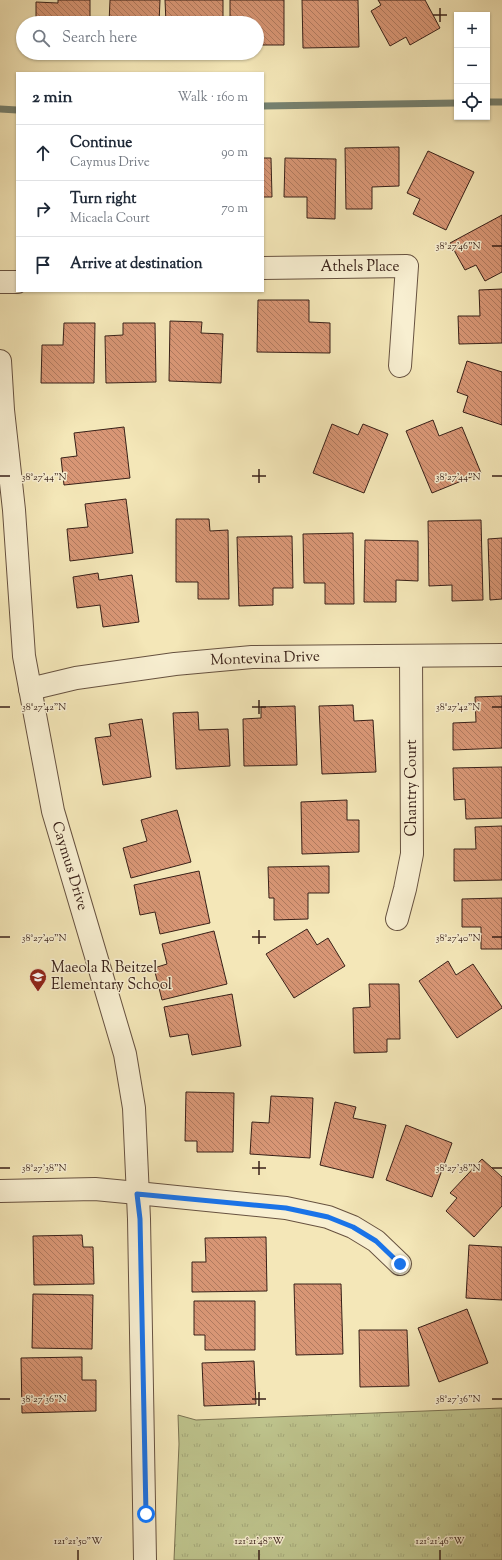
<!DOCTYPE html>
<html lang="en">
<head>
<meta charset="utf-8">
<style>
	:root { --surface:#fff; --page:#f6f6f7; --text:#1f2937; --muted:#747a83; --line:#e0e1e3 }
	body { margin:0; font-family:"Sorts Mill Goudy",serif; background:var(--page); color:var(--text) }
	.controls { position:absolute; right:12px; top:12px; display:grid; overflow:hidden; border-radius:0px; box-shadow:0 1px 3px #0004 }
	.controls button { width:36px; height:36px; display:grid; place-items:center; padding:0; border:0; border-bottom:1px solid var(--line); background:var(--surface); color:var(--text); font:20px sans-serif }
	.stop { position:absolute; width:12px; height:12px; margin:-9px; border:3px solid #1a73e8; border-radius:50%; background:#fff }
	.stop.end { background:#1a73e8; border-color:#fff; box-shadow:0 1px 4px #0008 }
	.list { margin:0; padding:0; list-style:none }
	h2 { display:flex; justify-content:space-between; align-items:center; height:52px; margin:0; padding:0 16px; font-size:17px }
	h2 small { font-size:13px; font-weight:400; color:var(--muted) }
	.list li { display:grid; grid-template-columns:26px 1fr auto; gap:12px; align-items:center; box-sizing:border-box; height:56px; padding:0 16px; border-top:1px solid var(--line) }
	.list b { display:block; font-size:15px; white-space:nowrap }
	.list p { margin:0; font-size:13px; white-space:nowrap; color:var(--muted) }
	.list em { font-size:13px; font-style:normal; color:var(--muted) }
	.icon { flex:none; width:22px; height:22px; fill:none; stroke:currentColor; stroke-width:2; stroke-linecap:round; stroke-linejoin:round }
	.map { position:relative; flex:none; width:502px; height:1560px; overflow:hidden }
	.search { position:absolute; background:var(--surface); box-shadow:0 1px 3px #0004; left:16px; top:16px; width:248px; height:44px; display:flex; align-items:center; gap:10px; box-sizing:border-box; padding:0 14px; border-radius:22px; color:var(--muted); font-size:15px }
	.panel { position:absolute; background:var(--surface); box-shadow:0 1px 3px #0004; left:16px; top:72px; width:248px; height:220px; border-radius:0px }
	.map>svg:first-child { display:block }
	.grass { fill:url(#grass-tufts); stroke:#7b7252 }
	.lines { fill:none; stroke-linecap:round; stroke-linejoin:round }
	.stream { stroke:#758170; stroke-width:7 }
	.building { fill:url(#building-back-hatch); stroke:#382018 }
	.minor-casing { stroke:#675240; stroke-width:24 }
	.tertiary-casing { stroke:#675240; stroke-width:24 }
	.minor { stroke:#f8efd1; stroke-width:22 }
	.tertiary { stroke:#f8efd1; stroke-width:22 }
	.route { stroke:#1a73e8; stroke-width:5 }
	.ticks { fill:none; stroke:#382018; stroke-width:1.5 }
	.labels { text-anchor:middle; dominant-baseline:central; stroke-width:3; stroke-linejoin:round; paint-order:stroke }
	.street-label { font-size:15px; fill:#382018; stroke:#f8efd1 }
	.poi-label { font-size:15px; fill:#382018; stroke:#f8efd1; text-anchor:start }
	.ticks-label { font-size:10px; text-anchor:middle; fill:#382018; stroke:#f8efd1; stroke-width:3; stroke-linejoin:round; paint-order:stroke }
</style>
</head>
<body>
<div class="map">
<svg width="502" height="1560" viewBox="0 0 502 1560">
	<defs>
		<pattern id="grass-tufts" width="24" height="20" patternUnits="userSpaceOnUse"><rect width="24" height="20" fill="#bec48d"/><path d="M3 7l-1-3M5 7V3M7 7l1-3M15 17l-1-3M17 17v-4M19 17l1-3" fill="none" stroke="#a4a879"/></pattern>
		<pattern id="building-back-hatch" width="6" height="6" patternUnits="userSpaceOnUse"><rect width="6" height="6" fill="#d89675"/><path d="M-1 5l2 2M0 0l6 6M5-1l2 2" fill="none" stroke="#b07a5f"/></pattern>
	</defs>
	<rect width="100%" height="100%" fill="#f4e7b8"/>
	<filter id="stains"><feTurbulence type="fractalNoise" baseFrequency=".005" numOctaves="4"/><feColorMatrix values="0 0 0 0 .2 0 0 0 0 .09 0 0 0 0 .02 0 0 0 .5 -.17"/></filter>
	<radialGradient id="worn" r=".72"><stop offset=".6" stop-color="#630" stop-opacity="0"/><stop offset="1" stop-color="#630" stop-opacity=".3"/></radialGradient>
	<path class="grass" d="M 502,1408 L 502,1560 L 174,1560 L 179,1444 L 178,1415 L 196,1420 Z"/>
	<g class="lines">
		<g class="stream">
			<path d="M 487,102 L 502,102"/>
			<path d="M 263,106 L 457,103"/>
			<path d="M 0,109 L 17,110"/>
		</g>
	</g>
	<g class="building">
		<path d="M 58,0 L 90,0 L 90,23 L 36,23 L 36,2 L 58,3 Z"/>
		<path d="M 110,0 L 160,0 L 159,23 L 109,23 Z"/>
		<path d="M 165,0 L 223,0 L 223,23 L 166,23 Z"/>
		<path d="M 230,0 L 284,0 L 284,45 L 257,45 L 257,23 L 230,23 Z"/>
		<path d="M 302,0 L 358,0 L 359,47 L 303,48 Z"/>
		<path d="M 378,0 L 425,0 L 440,28 L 410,45 L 406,37 L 390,46 L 371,11 L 381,5 Z"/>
		<path d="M 399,147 L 399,186 L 372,187 L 372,209 L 346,209 L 345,148 Z"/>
		<path d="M 428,151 L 474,172 L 446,230 L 413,214 L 420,199 L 407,193 Z"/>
		<path d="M 263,158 L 271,158 L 272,197 L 263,197 Z"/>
		<path d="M 285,158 L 336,159 L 335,219 L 307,218 L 307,197 L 284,197 Z"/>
		<path d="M 502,215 L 502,272 L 485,281 L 476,265 L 465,270 L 450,243 Z"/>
		<path d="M 502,289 L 502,343 L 459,344 L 458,316 L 480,316 L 479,290 Z"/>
		<path d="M 258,300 L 309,300 L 309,322 L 330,323 L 330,353 L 257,352 Z"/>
		<path d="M 170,321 L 202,322 L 201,333 L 223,334 L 221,383 L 169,381 Z"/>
		<path d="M 64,323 L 95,323 L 94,383 L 41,383 L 42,345 L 63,345 Z"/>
		<path d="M 123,323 L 155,323 L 156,382 L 106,383 L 105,336 L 123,335 Z"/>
		<path d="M 467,361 L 502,372 L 502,425 L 463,412 L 468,396 L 457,392 Z"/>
		<path d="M 433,420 L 439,436 L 462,427 L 481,473 L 432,493 L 406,431 Z"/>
		<path d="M 332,424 L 358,435 L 363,424 L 388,434 L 364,493 L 313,473 Z"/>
		<path d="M 124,427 L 130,478 L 64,485 L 61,458 L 77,456 L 74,433 Z"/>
		<path d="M 126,499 L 133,553 L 70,561 L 67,529 L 88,527 L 85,504 Z"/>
		<path d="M 176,519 L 209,519 L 210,531 L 228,530 L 229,599 L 198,599 L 198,582 L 176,582 Z"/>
		<path d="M 481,520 L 483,600 L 452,601 L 452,585 L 429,586 L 428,521 Z"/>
		<path d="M 353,533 L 354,604 L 325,604 L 325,583 L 304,583 L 303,534 Z"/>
		<path d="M 292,536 L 293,588 L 273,588 L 273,605 L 239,606 L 237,537 Z"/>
		<path d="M 502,538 L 502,599 L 490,600 L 488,539 Z"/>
		<path d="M 365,540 L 418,541 L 418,581 L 396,580 L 396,602 L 364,602 Z"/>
		<path d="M 98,573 L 99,580 L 132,575 L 139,622 L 103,627 L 100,605 L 77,608 L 73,577 Z"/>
		<path d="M 502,696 L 502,748 L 453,750 L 453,723 L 476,722 L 475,697 Z"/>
		<path d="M 353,705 L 354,721 L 373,720 L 376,772 L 322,774 L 319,706 Z"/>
		<path d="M 295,706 L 297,765 L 244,766 L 243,719 L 261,718 L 261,707 Z"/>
		<path d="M 198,712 L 199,730 L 228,729 L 230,766 L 176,769 L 173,713 Z"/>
		<path d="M 142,719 L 151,777 L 103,785 L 95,738 L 111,736 L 109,724 Z"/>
		<path d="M 502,767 L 502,818 L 466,819 L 465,799 L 454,800 L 453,768 Z"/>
		<path d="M 347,800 L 347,820 L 359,820 L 359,852 L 302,854 L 301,802 Z"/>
		<path d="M 177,810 L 191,862 L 131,878 L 123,848 L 147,841 L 141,820 Z"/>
		<path d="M 502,826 L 502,880 L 454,881 L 454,849 L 476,849 L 475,827 Z"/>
		<path d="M 329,866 L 329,893 L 308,893 L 308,919 L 274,920 L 274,898 L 269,898 L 268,867 Z"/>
		<path d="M 199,871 L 210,923 L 160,934 L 155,912 L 140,915 L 134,885 Z"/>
		<path d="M 502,898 L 502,949 L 481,949 L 481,927 L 462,927 L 462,899 Z"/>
		<path d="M 307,929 L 317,945 L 328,938 L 345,966 L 294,998 L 266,954 Z"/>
		<path d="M 214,931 L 227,984 L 162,1000 L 154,968 L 167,964 L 162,944 Z"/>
		<path d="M 448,961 L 456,975 L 473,964 L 502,1007 L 502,1008 L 457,1038 L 419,981 Z"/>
		<path d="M 369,984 L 399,984 L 400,1039 L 387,1039 L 387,1052 L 354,1053 L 353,1008 L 370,1007 Z"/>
		<path d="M 232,994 L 241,1046 L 192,1055 L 188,1034 L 170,1037 L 164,1007 Z"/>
		<path d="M 186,1092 L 234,1093 L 233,1152 L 197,1152 L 197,1141 L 185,1141 Z"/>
		<path d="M 271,1096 L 313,1098 L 310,1158 L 250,1154 L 252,1122 L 269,1123 Z"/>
		<path d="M 335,1102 L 356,1107 L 353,1118 L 386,1125 L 373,1178 L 320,1165 Z"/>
		<path d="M 406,1125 L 452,1143 L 432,1197 L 386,1180 Z"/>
		<path d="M 482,1159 L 502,1177 L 502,1206 L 474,1237 L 446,1211 L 457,1198 L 450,1193 Z"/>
		<path d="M 82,1235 L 83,1247 L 93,1247 L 94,1284 L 34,1285 L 33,1236 Z"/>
		<path d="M 266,1237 L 267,1291 L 192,1292 L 192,1262 L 206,1262 L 205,1238 Z"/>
		<path d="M 469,1245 L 502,1247 L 502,1300 L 466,1298 Z"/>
		<path d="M 294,1284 L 341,1284 L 343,1354 L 296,1355 Z"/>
		<path d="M 33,1294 L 93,1295 L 92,1349 L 32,1348 Z"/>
		<path d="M 194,1301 L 255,1301 L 255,1350 L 205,1350 L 205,1335 L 194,1335 Z"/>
		<path d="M 467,1309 L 488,1363 L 439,1382 L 418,1328 Z"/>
		<path d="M 359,1330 L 407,1330 L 409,1386 L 360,1387 Z"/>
		<path d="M 82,1357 L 82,1380 L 96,1380 L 96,1411 L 22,1413 L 21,1358 Z"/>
		<path d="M 254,1361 L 256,1404 L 204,1406 L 202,1363 Z"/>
	</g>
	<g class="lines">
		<g class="minor-casing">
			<g id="minor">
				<path d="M 263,268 L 407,266 L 400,366"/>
				<path d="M 0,282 L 17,282"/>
				<path d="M 0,361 L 3,410 L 14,510 L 24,656 L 53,811 L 125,1054 L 134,1108 L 139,1219 L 145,1560"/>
				<path d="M 30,689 L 76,678 L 175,664 L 252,657 L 502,655"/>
				<path d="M 397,919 L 405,889 L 412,854 L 411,656"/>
				<path d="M 137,1193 L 286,1208 L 328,1217 L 353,1227 L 376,1241 L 400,1264"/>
			</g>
		</g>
		<g class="tertiary-casing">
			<path id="tertiary" d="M 0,1191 L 95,1189 L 137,1193"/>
		</g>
		<use href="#minor" class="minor"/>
		<use href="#tertiary" class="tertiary"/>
	</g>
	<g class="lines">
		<path class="route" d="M 146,1514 L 140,1219 L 137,1194 L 286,1208 L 328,1217 L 353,1227 L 376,1241 L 400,1264"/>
	</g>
	<path class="ticks" d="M 440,8 L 440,22M 433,15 L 447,15M 492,246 L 502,246M 259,469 L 259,483M 0,476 L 10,476M 252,476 L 266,476M 492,476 L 502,476M 259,700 L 259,714M 0,707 L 10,707M 252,707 L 266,707M 492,707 L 502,707M 259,930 L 259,944M 0,937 L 10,937M 252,937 L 266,937M 492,937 L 502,937M 259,1161 L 259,1175M 0,1168 L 10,1168M 252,1168 L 266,1168M 492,1168 L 502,1168M 259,1392 L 259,1406M 0,1399 L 10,1399M 252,1399 L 266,1399M 492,1399 L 502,1399M 78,1550 L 78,1560M 259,1550 L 259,1560M 440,1550 L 440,1560"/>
	<defs>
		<g id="school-pin" transform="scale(0.9)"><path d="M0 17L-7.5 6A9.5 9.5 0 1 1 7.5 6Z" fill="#8f2418" stroke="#f8efd1"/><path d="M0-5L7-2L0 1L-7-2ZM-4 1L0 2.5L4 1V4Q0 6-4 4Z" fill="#fff"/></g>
	</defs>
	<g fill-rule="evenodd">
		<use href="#school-pin" x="38" y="977"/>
	</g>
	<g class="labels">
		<g class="street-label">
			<text x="360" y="267">Athels Place</text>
			<text transform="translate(265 659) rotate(-2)">Montevina Drive</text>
			<text transform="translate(412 788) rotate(-90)">Chantry Court</text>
			<text transform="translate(69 866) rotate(73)">Caymus Drive</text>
		</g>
		<g class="poi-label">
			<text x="51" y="968">Maeola R Beitzel<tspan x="51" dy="17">Elementary School</tspan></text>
		</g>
	</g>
	<g class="ticks-label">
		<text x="458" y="249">38°27'46"N</text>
		<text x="44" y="480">38°27'44"N</text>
		<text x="458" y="480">38°27'44"N</text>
		<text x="44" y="710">38°27'42"N</text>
		<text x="458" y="710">38°27'42"N</text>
		<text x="44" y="941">38°27'40"N</text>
		<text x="458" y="941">38°27'40"N</text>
		<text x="44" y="1171">38°27'38"N</text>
		<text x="458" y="1171">38°27'38"N</text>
		<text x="44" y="1402">38°27'36"N</text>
		<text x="458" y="1402">38°27'36"N</text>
		<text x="78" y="1544">121°21'50"W</text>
		<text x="259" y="1544">121°21'48"W</text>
		<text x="440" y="1544">121°21'46"W</text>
	</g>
	<rect width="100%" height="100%" filter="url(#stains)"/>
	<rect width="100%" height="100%" fill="url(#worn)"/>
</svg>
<div class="controls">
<button>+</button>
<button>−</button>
<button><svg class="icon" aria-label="locate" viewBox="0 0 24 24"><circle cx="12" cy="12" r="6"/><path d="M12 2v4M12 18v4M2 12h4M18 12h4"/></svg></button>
</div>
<div class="stop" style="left:146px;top:1514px"></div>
<div class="stop end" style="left:400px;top:1264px"></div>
<div class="search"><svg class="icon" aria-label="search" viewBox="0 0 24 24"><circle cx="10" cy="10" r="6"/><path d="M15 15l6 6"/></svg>Search here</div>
<section class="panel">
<h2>2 min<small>Walk · 160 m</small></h2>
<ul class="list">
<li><svg class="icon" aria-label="ahead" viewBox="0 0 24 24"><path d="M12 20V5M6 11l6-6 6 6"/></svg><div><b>Continue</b><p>Caymus Drive</p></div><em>90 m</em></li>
<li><svg class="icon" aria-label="right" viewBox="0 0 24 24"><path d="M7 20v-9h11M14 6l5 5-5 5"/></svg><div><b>Turn right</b><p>Micaela Court</p></div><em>70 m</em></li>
<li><svg class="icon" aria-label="arrive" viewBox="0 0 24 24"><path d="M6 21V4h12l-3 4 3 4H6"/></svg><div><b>Arrive at destination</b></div></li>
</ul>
</section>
</div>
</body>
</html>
